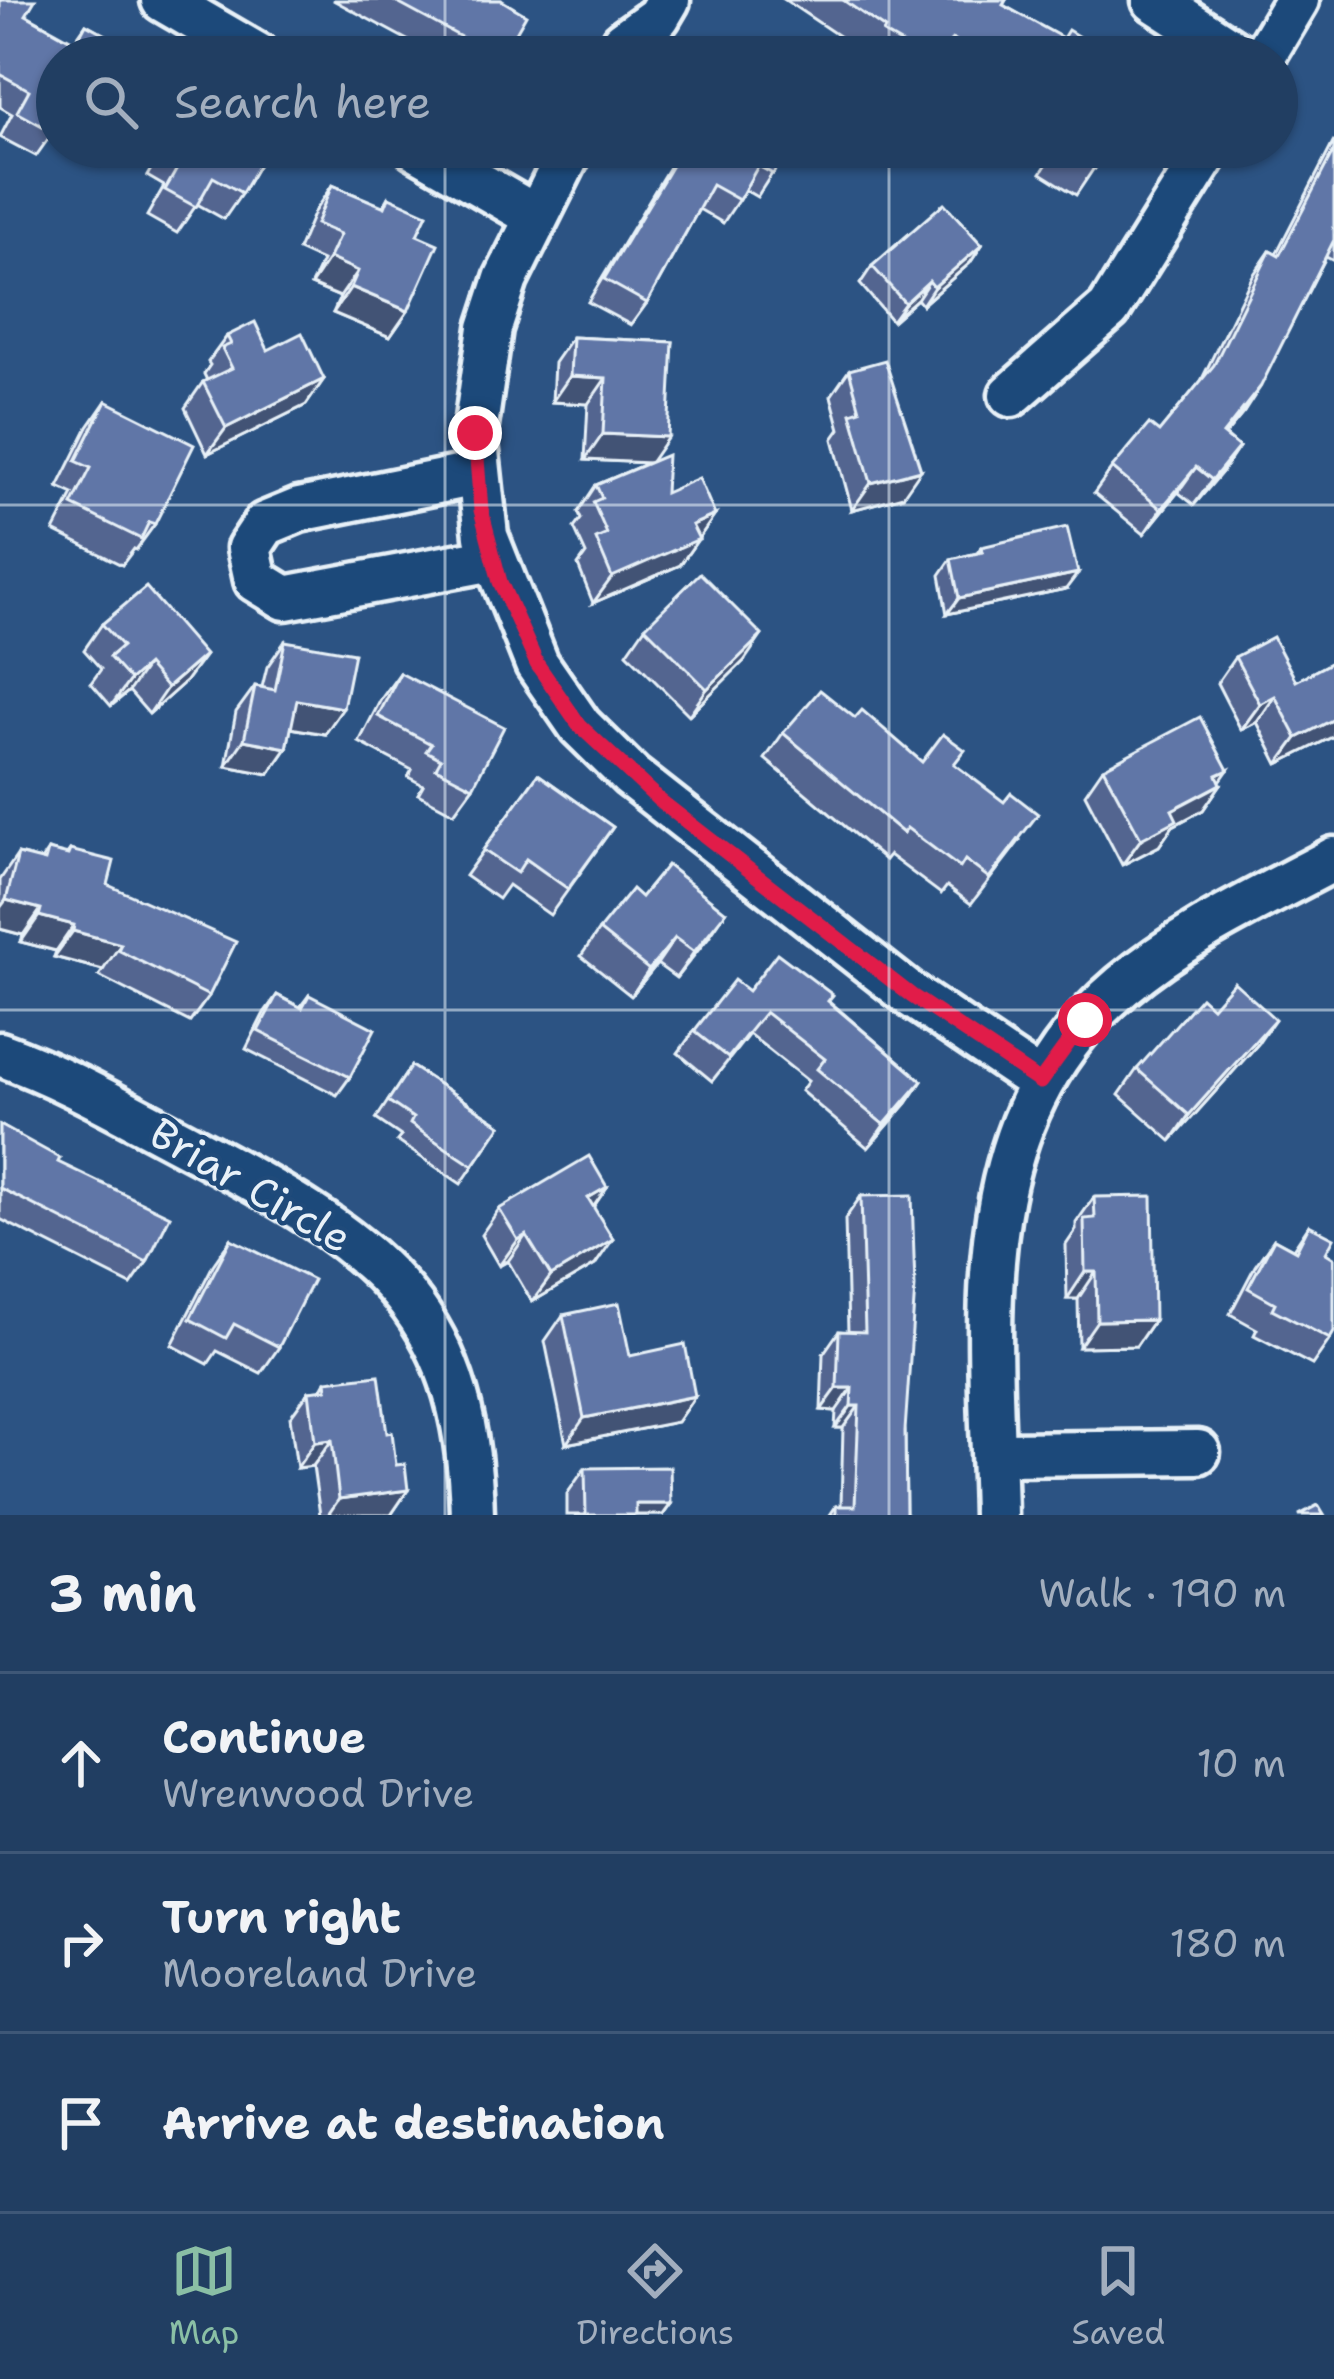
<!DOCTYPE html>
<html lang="en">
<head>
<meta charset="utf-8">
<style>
	:root { --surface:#213e62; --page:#2d496b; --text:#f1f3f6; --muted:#a2aebe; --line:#3e5777; --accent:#8abfa5 }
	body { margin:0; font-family:"Shantell Sans",sans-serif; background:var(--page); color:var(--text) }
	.stop { position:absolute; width:36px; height:36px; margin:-27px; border:9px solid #e11d48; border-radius:50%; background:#fff }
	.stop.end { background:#e11d48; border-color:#fff; box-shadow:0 3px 12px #0008 }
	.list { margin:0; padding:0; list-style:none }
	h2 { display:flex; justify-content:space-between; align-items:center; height:156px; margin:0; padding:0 48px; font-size:51px }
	h2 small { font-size:39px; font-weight:400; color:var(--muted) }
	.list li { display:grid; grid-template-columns:78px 1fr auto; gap:36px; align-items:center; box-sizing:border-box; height:180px; padding:0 48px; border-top:3px solid var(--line) }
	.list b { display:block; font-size:45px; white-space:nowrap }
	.list p { margin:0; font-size:39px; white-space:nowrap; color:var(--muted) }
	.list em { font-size:39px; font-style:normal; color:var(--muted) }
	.icon { flex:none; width:66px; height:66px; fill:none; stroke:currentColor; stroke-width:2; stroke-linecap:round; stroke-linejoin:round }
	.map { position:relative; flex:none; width:1334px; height:1515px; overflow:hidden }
	.search { position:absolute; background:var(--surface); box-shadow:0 3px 9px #0004; left:36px; right:36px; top:36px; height:132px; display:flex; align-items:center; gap:30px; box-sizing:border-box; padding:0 42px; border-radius:66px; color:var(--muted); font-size:45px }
	.sheet { height:696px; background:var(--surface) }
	nav { display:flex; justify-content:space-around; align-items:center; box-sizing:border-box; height:168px; border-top:3px solid var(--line); background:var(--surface); font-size:33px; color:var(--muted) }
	nav a { display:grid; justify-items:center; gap:6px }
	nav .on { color:var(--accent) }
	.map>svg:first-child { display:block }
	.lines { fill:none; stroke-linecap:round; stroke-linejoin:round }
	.minor-casing { stroke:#e8f1f8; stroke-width:51 }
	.minor { stroke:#1f4a7a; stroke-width:42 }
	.wall { fill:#536590; stroke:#e8f1f8; stroke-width:3 }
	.shaded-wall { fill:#435375; stroke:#e8f1f8; stroke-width:3 }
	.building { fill:#6076a7; stroke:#e8f1f8; stroke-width:3 }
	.route { stroke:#e11d48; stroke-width:15 }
	.grid { fill:none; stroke:#e8f1f8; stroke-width:3; stroke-opacity:0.55 }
	.labels { text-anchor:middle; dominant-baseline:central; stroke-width:9; stroke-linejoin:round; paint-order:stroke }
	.street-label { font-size:42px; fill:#e8f1f8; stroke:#1f4a7a }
</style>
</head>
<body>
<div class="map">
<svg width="1334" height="1515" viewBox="0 0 1334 1515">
	<rect width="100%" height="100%" fill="#2c5383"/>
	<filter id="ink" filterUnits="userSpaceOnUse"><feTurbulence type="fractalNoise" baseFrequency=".00833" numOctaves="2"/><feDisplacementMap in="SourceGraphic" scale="24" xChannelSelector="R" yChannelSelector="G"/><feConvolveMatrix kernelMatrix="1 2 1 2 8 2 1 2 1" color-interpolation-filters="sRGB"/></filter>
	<g filter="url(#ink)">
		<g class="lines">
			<g class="minor-casing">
				<g id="minor">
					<path d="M 163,0 L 261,57"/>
					<path d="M 1154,0 L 1242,57"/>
					<path d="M 623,42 L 658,17 L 668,0"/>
					<path d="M 1263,57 L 1297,0"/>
					<path d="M 415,147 L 535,216"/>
					<path d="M 572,147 L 506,279 L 490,328 L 475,433 L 486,536 L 537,664 L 580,726 L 631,776 L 912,996 L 1040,1082"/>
					<path d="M 1011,395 L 1109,309 L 1210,147"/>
					<path d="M 477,474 L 299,510 L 265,524 L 249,548 L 256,580 L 285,598 L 493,559"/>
					<path d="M 0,1054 C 67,1078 128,1114 191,1147 C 365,1239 468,1299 472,1515"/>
					<path d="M 994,1454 L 1198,1452"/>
					<path d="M 995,1515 C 991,1324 960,1123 1122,986 C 1184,933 1263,897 1334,859"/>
				</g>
			</g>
			<use href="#minor" class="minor"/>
		</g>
		<g class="wall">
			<path d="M 0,0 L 74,41 L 86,24 L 147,57 L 57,57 L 53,132 L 36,156 L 0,137 L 12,114 L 0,107 Z"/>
			<path d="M 333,0 L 501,0 L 502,57 L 439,57 Z"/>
			<path d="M 785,0 L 1006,0 L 1003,5 L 1062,38 L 1112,57 L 866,57 L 867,55 Z"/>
			<path d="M 1334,141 L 1334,261 L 1326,257 L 1244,412 L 1225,435 L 1239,447 L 1222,472 L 1194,505 L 1178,492 L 1144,534 L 1094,493 L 1112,468 L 1159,432 L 1201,381 L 1252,277 L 1270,251 L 1276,254 Z"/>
			<path d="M 164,147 L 269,147 L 242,193 L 224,219 L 197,204 L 177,233 L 147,216 L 164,186 L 147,176 Z"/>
			<path d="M 681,147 L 789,147 L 757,197 L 745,190 L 723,223 L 699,209 L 647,303 L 631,325 L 588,302 Z"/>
			<path d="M 1038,147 L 1108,147 L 1076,195 L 1041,173 L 1052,156 Z"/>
			<path d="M 332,185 L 383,207 L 389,197 L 417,235 L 408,311 L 390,337 L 333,313 L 340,297 L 311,285 L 322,261 L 298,250 L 314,212 Z"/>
			<path d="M 982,245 L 970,263 L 922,305 L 917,299 L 892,321 L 860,284 L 872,266 Z"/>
			<path d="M 227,336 L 268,350 L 324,379 L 306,405 L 207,454 L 185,408 L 203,382 L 207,380 L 204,374 L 210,365 L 208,362 Z"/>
			<path d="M 572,337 L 673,342 L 651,462 L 665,493 L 715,515 L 680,565 L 593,603 L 578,565 L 586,554 L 574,528 L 581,519 L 578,512 L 596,485 L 648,463 L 585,460 L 588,404 L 552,402 L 554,363 Z"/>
			<path d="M 849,370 L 903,496 L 852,510 L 833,439 L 840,429 L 831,396 Z"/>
			<path d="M 106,401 L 155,524 L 136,550 L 134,549 L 122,565 L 54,531 L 73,494 L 58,487 L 88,427 Z"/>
			<path d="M 981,547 L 1066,589 L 947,614 L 940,575 L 951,559 L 977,553 Z"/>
			<path d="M 102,624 L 186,681 L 149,714 L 129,691 L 111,706 L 91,683 L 101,669 L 84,650 Z"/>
			<path d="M 645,627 L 744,661 L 689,715 L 627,653 Z"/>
			<path d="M 285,641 L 325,734 L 291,728 L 287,748 L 269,774 L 226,766 L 236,712 L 255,686 L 262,687 L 267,667 Z"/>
			<path d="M 1235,657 L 1296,681 L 1334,661 L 1334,736 L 1278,764 L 1257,722 L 1241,730 L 1217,683 Z"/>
			<path d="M 400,673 L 473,787 L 454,813 L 418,794 L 423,785 L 408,777 L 412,770 L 359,742 L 381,699 Z"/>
			<path d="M 855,718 L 922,762 L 955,765 L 1020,840 L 971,904 L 947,886 L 941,894 L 889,855 L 885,860 L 765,759 L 783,733 Z"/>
			<path d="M 1103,768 L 1221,784 L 1203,810 L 1173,826 L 1159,846 L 1122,865 L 1085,794 Z"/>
			<path d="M 538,774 L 613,827 L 550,915 L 508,885 L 498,899 L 465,876 Z"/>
			<path d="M 48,850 L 66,855 L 70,850 L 108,885 L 209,996 L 190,1022 L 99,976 L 103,970 L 54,957 L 56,951 L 21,942 L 23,935 L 0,929 L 0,880 L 18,854 L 41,860 Z"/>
			<path d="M 726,912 L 676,978 L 657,964 L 631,996 L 581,956 L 599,930 Z"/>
			<path d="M 748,991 L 829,1001 L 922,1081 L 907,1103 L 868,1148 L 801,1091 L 808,1081 L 749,1034 L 712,1081 L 678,1053 L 694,1031 Z"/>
			<path d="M 277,995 L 300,1007 L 309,995 L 350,1077 L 337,1095 L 246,1049 L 264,1013 Z"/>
			<path d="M 1257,1045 L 1171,1141 L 1119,1095 L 1137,1069 Z"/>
			<path d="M 411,1066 L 501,1125 L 461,1184 L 397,1141 L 401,1136 L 376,1119 Z"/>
			<path d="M 0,1125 L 58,1162 L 147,1262 L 131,1285 L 0,1219 Z"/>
			<path d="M 607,1187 L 594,1206 L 595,1265 L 532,1302 L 508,1261 L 499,1266 L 481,1235 L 499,1209 Z"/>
			<path d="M 861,1196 L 905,1431 L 906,1515 L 830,1515 L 836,1506 L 841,1506 L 843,1428 L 835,1428 L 836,1411 L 821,1410 L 823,1354 L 839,1331 L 848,1332 L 845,1219 Z"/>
			<path d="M 1094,1197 L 1154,1320 L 1136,1346 L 1079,1347 L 1078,1299 L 1067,1299 L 1066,1245 L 1076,1230 L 1076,1223 Z"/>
			<path d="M 1309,1225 L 1326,1253 L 1330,1339 L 1312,1365 L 1254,1335 L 1257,1329 L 1230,1314 L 1255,1266 L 1274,1239 L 1293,1249 Z"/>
			<path d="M 231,1239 L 279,1347 L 261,1373 L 217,1351 L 208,1364 L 172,1345 L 213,1265 Z"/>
			<path d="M 563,1315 L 695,1396 L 677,1422 L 566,1444 L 545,1341 Z"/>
			<path d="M 326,1381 L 387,1433 L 396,1465 L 408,1490 L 391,1515 L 320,1515 L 313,1466 L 297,1468 L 290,1417 L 309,1391 L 321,1390 Z"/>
			<path d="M 585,1468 L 671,1504 L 663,1515 L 567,1515 L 567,1494 Z"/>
		</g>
		<g class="shaded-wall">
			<path d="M 982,245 L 970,263 L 922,305 L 934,287 Z"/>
			<path d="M 329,258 L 358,271 L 340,297 L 311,285 Z"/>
			<path d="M 929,281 L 917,299 L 892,321 L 905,303 Z"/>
			<path d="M 351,287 L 408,311 L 390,337 L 333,313 Z"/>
			<path d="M 570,376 L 606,378 L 588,404 L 552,402 Z"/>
			<path d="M 324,379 L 306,405 L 207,454 L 226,428 Z"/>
			<path d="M 1261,386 L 1244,412 L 1205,459 L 1223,434 Z"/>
			<path d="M 603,434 L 668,437 L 650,463 L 585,460 Z"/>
			<path d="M 1239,447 L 1222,472 L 1194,505 L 1212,480 Z"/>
			<path d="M 1196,467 L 1178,492 L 1144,534 L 1161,509 Z"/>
			<path d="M 921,470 L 903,496 L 852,510 L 871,483 Z"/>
			<path d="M 715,515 L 680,565 L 593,603 L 612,577 L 692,525 Z"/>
			<path d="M 1078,573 L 1066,589 L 947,614 L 959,598 Z"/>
			<path d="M 762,635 L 744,661 L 689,715 L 707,689 Z"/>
			<path d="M 205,655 L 186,681 L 149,714 L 167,688 Z"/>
			<path d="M 147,665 L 129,691 L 111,706 L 130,680 Z"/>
			<path d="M 1275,696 L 1257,722 L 1241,730 L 1260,704 Z"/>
			<path d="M 297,700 L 343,708 L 325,734 L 279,726 Z"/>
			<path d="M 1334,719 L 1334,736 L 1278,764 L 1297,738 Z"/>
			<path d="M 244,740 L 287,748 L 269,774 L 226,766 Z"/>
			<path d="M 1228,770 L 1216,787 L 1221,784 L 1203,810 L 1173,826 L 1159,846 L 1122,865 L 1141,839 L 1172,810 L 1217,775 Z"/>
			<path d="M 6,900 L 41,909 L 23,935 L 0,929 L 0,908 Z"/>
			<path d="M 726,912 L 708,938 L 676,978 L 694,952 Z"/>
			<path d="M 39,916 L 74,925 L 56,951 L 21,942 Z"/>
			<path d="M 73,931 L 121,944 L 103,970 L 54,957 Z"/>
			<path d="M 675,938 L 657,964 L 631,996 L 649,970 Z"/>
			<path d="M 1275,1019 L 1257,1045 L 1171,1141 L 1189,1115 Z"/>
			<path d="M 922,1081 L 907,1103 L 868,1148 L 884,1125 Z"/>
			<path d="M 607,1187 L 589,1213 L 588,1198 Z"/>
			<path d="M 526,1235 L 508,1261 L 499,1266 L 518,1240 Z"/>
			<path d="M 613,1239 L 595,1265 L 532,1302 L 551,1276 Z"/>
			<path d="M 1085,1272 L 1096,1272 L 1078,1299 L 1067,1299 Z"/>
			<path d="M 1154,1320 L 1136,1346 L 1079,1347 L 1097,1321 Z"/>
			<path d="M 837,1388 L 852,1388 L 836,1411 L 821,1410 Z"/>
			<path d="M 695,1396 L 677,1422 L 566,1444 L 584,1418 Z"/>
			<path d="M 851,1406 L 859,1406 L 843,1428 L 835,1428 Z"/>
			<path d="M 332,1440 L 313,1466 L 297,1468 L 315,1442 Z"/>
			<path d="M 408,1490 L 391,1515 L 328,1515 L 339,1499 Z"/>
			<path d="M 636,1504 L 671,1504 L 663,1515 L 628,1515 Z"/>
		</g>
		<g class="building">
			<path d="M 0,0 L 35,0 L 26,15 L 76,43 L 86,24 L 147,57 L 57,57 L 57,125 L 53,132 L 17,112 L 29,90 L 0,74 Z"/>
			<path d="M 392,0 L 501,0 L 526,15 L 502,57 L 498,57 Z"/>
			<path d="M 843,0 L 1006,0 L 1003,5 L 1063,38 L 1068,30 L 1112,57 L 984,57 L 952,39 L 942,57 L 925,57 L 883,33 L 885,29 Z"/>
			<path d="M 167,147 L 269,147 L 242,193 L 213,177 L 196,207 L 165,190 L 182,160 L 166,150 Z"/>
			<path d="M 683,147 L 789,147 L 773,174 L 758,166 L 739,200 L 712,185 L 647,303 L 604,279 Z"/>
			<path d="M 1060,147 L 1108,147 L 1095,169 Z"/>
			<path d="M 1334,150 L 1334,240 L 1261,386 L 1223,434 L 1239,447 L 1212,480 L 1196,467 L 1161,509 L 1112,468 L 1149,424 L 1159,432 L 1214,365 L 1270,251 L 1279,256 Z"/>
			<path d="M 332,185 L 385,207 L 389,197 L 427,214 L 417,235 L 438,244 L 408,311 L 351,287 L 358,271 L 329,258 L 340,234 L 316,224 Z"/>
			<path d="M 944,203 L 982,245 L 934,287 L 929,281 L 905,303 L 872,266 Z"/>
			<path d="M 255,322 L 268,350 L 302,333 L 324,379 L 226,428 L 203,382 L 232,368 L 222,348 L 231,344 L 227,336 Z"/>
			<path d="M 572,337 L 673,342 L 668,437 L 603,434 L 606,378 L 570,376 Z"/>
			<path d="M 885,360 L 921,470 L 871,483 L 851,413 L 860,410 L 849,370 Z"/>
			<path d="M 106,401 L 194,445 L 155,524 L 149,522 L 141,539 L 72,505 L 91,468 L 76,461 Z"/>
			<path d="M 667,455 L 665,493 L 699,478 L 715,515 L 692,525 L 699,539 L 612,577 L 596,539 L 607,534 L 593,502 L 602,498 L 596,485 Z"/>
			<path d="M 1067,527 L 1078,573 L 959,598 L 951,559 L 983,552 L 981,547 Z"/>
			<path d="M 700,573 L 762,635 L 707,689 L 645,627 Z"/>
			<path d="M 146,587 L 205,655 L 167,688 L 147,665 L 130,680 L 109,657 L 122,646 L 102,624 Z"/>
			<path d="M 1273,637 L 1296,681 L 1334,661 L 1334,719 L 1297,738 L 1275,696 L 1260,704 L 1235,657 Z"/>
			<path d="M 285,641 L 354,653 L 343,708 L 297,700 L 287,748 L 244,740 L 255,686 L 275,690 Z"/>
			<path d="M 400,673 L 504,727 L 473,787 L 436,768 L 441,759 L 426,751 L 431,744 L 378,716 Z"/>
			<path d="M 820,690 L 855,718 L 862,710 L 922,762 L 943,734 L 965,750 L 954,764 L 1004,802 L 1011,793 L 1038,814 L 989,878 L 965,860 L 960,868 L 907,828 L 903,833 L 783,733 Z"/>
			<path d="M 1200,717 L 1228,770 L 1217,775 L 1221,784 L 1172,810 L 1177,820 L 1141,839 L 1103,768 Z"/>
			<path d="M 538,774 L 613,827 L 568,889 L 526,859 L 517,873 L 483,850 Z"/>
			<path d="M 48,850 L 68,855 L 70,850 L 114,861 L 108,885 L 236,942 L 209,996 L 118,950 L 121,944 L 73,931 L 74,925 L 39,916 L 41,909 L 6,900 L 18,854 L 45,861 Z"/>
			<path d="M 667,865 L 726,912 L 694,952 L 675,938 L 649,970 L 599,930 L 632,889 L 641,897 Z"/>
			<path d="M 777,953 L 833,995 L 828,1001 L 922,1081 L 884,1125 L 817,1069 L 825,1059 L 765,1012 L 728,1058 L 694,1031 L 734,980 L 748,991 Z"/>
			<path d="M 1234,982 L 1275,1019 L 1189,1115 L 1137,1069 L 1201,997 L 1212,1007 Z"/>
			<path d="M 277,995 L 302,1008 L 309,995 L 375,1029 L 350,1077 L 258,1031 Z"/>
			<path d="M 411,1066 L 501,1125 L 473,1166 L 410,1124 L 413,1118 L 388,1101 Z"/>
			<path d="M 0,1125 L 60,1158 L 58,1162 L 170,1216 L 147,1262 L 0,1188 Z"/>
			<path d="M 589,1156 L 607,1187 L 588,1198 L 613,1239 L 551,1276 L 526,1235 L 518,1240 L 499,1209 Z"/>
			<path d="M 912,1195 L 915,1287 L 905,1431 L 906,1515 L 836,1515 L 836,1506 L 855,1506 L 859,1406 L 851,1406 L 852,1388 L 837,1388 L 839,1331 L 865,1332 L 861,1196 Z"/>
			<path d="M 1152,1196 L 1154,1320 L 1097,1321 L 1096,1272 L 1085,1272 L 1084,1219 L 1095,1218 L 1094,1197 Z"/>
			<path d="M 1309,1225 L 1334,1238 L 1326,1253 L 1334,1258 L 1334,1332 L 1330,1339 L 1272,1309 L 1275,1303 L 1248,1288 L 1274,1239 L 1296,1251 Z"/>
			<path d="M 231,1239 L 313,1280 L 279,1347 L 234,1324 L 226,1338 L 190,1319 Z"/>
			<path d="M 619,1303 L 630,1356 L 685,1344 L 695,1396 L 584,1418 L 563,1315 Z"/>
			<path d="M 379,1375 L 387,1433 L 392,1432 L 396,1465 L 405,1464 L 408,1490 L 339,1499 L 332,1440 L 315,1442 L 309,1391 L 327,1389 L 326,1381 Z"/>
			<path d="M 670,1467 L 671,1504 L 636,1504 L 636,1515 L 586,1515 L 585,1468 Z"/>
			<path d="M 1318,1505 L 1324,1515 L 1299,1515 Z"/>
		</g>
	</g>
	<g class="lines" filter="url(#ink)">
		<path class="route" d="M 475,433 L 481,510 L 500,582 L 537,664 L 580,726 L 659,800 L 912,996 L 1040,1082 L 1085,1020"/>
	</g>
	<path class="grid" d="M 445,0 L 445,57M 889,0 L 889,57M 445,147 L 445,1515M 889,147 L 889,1515M 0,505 L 1334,505M 0,1010 L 1334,1010"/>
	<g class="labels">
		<g class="street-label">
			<text transform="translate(251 1185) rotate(30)">Briar Circle</text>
		</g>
	</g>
</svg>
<div class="stop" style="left:1085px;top:1020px"></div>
<div class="stop end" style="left:475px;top:433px"></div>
<div class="search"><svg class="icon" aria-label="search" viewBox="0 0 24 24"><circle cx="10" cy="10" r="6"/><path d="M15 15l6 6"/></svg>Search here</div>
</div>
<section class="sheet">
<h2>3 min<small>Walk · 190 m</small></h2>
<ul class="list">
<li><svg class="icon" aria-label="ahead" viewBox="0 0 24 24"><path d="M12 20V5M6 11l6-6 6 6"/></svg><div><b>Continue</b><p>Wrenwood Drive</p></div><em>10 m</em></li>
<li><svg class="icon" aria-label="right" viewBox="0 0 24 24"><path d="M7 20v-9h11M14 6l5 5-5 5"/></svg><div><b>Turn right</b><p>Mooreland Drive</p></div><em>180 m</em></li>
<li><svg class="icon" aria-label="arrive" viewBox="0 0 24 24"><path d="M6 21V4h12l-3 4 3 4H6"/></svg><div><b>Arrive at destination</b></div></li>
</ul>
</section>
<nav>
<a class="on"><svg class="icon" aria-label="map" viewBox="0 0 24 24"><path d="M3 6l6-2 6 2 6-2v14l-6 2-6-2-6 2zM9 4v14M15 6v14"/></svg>Map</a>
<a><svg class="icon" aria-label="directions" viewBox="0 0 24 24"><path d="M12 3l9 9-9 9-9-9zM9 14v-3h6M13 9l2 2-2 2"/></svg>Directions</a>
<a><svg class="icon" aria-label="saved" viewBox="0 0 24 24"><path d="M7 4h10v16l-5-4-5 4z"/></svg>Saved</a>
</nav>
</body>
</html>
